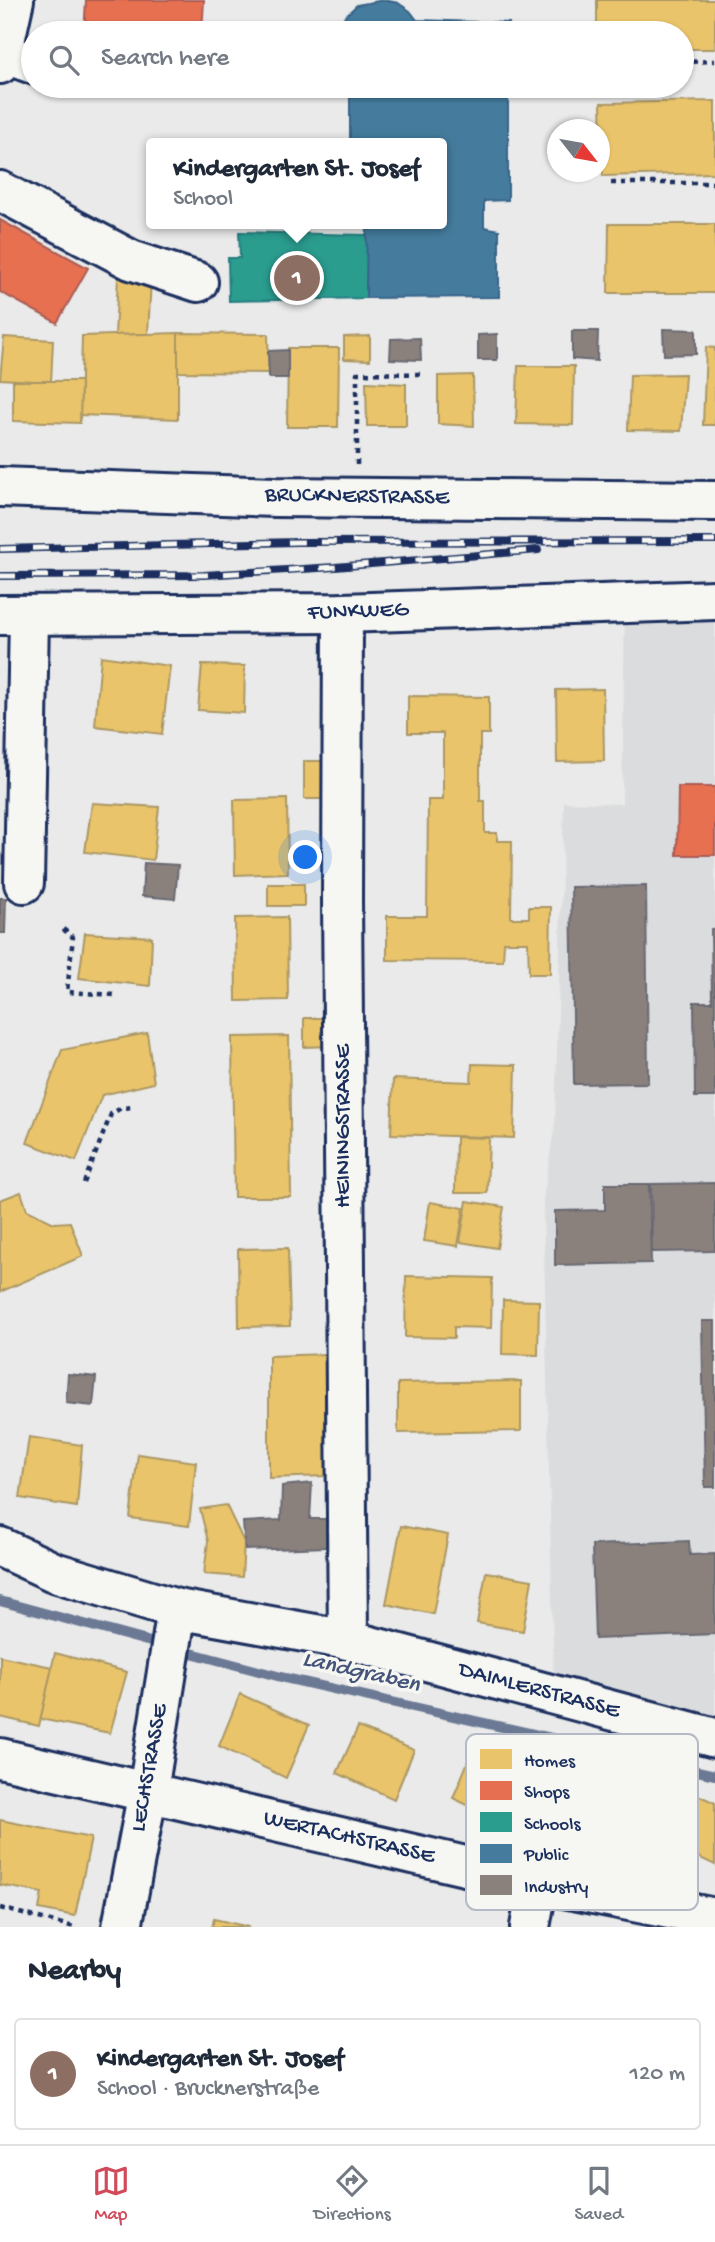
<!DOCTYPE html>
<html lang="en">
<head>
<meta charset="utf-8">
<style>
	:root { --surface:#fff; --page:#f2f2f3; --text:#1f2937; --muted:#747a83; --line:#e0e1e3; --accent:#d1495b }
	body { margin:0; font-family:"Gochi Hand",sans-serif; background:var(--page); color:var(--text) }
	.compass { position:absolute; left:547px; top:119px; width:63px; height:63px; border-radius:50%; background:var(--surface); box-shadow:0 2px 5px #0004; rotate:121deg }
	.you { position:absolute; left:306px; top:858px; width:24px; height:24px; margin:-18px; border:5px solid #fff; border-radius:50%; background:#1a73e8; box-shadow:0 0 0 10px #1a73e833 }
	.badge { display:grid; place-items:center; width:46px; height:46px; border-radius:50%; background:var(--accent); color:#fff; font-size:23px; font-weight:700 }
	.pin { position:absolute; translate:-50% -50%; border:4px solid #fff; box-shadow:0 2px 7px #0006 }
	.popup { position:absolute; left:146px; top:138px; width:301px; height:91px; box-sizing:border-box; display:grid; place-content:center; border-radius:7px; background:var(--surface); filter:drop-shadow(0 2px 5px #0005); font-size:23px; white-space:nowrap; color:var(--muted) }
	.popup b { font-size:26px; color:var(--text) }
	.popup::after { content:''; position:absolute; left:50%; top:100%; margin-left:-14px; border:14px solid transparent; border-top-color:var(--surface) }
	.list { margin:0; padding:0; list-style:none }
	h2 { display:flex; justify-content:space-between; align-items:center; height:91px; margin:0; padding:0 28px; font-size:30px }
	h2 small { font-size:23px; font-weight:400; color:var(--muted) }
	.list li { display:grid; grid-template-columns:46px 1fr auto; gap:21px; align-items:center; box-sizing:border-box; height:112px; margin:0 14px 14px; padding:0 14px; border:2px solid var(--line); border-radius:7px }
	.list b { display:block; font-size:26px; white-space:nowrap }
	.list p { margin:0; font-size:23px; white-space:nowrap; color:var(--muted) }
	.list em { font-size:23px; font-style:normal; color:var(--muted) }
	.icon { flex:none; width:38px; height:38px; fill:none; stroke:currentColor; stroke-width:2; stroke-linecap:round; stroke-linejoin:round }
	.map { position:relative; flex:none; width:715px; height:1927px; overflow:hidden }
	.search { position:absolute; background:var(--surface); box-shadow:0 2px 5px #0004; left:21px; right:21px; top:21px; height:77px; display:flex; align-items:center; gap:18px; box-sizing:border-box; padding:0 24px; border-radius:38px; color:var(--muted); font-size:26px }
	.sheet { height:217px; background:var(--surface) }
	nav { display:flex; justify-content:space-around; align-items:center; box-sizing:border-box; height:98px; border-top:2px solid var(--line); background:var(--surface); font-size:19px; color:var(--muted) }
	nav a { display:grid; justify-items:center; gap:4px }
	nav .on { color:var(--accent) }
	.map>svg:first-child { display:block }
	.built { fill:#dadcde }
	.homes { fill:#e9c46a; stroke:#ab9766; stroke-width:2 }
	.shops { fill:#e76f51; stroke:#aa5c55; stroke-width:2 }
	.schools { fill:#2a9d8f; stroke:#267c80; stroke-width:2 }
	.public { fill:#457b9d; stroke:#38648a; stroke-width:2 }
	.industry { fill:#8a817c; stroke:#696873; stroke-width:2 }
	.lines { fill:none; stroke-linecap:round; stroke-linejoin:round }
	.stream { stroke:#6c7995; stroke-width:10 }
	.minor-casing { stroke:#1b2f5e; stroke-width:44 }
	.path { stroke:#1b2f5e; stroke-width:4.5; stroke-dasharray:5 5; stroke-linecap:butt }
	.minor { stroke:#f6f6f2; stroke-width:38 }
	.rail-casing { stroke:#1b2f5e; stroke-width:8 }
	.rail { stroke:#f6f6f2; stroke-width:5; stroke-dasharray:16; stroke-linecap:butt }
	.labels { text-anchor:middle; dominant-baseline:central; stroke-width:7; stroke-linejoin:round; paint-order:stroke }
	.street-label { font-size:23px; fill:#1b2f5e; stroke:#f6f6f2 }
	.water-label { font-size:24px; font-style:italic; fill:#44547a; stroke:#f6f6f2 }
	.key { fill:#f6f6f2; stroke:#b4bac6; stroke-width:2 }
	.key-label { font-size:19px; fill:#1b2f5e }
</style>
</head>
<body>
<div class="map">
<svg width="715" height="1927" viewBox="0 0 715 1927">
	<rect width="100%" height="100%" fill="#e9eae9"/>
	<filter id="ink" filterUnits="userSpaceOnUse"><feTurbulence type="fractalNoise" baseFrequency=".0143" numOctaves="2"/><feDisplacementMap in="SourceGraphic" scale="14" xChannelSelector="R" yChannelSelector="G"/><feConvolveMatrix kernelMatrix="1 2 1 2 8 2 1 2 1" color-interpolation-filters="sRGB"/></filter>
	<g filter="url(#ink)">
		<path class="built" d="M 625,611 L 715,611 L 715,1727 L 554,1686 L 543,1200 L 555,1124 L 564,802 L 622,804 Z"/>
		<g class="homes">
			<path d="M 597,0 L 715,0 L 715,49 L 682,49 L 682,33 L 597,33 Z"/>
			<path d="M 715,101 L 715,173 L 603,176 L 601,103 Z"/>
			<path d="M 609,224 L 715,224 L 715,293 L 608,293 Z"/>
			<path d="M 118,277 L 151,279 L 148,334 L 115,335 Z"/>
			<path d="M 178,333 L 178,419 L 80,415 L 82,336 Z"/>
			<path d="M 178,333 L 268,334 L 269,373 L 178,372 Z"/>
			<path d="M 370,336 L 370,360 L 344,359 L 344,337 Z"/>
			<path d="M 4,337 L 53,340 L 51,382 L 0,379 Z"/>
			<path d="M 706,347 L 715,348 L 715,425 L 703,425 Z"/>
			<path d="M 288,348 L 339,348 L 338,427 L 287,427 Z"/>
			<path d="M 518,366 L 574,366 L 573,425 L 516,424 Z"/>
			<path d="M 685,374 L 681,431 L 628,430 L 630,375 Z"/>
			<path d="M 473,375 L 474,426 L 438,424 L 438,376 Z"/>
			<path d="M 13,381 L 81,381 L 80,423 L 13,421 Z"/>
			<path d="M 366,382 L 406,384 L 406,426 L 367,426 Z"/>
			<path d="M 101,656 L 170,666 L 162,734 L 95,726 Z"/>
			<path d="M 202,665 L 245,666 L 244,713 L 198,710 Z"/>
			<path d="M 603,689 L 604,761 L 557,762 L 556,690 Z"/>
			<path d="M 408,696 L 489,697 L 489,734 L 480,734 L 480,801 L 485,801 L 485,833 L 497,833 L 497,841 L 512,841 L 511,918 L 529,918 L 529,907 L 551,907 L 550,974 L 529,974 L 528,942 L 504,942 L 503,961 L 387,960 L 387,916 L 427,916 L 428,800 L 443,800 L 443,733 L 408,733 Z"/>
			<rect x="304" y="761" width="18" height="38"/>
			<path d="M 287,799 L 288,873 L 235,875 L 234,800 Z"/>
			<path d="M 92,803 L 159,807 L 153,860 L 85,852 Z"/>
			<rect x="268" y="884" width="36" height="22"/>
			<path d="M 287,917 L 288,1000 L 236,1001 L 235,918 Z"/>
			<path d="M 85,933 L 152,937 L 150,986 L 79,978 Z"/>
			<path d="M 304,1018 L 329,1018 L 330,1046 L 304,1047 Z"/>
			<path d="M 147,1033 L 154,1083 L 102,1095 L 76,1161 L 27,1143 L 62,1050 Z"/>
			<path d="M 289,1036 L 291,1197 L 234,1197 L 232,1037 Z"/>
			<path d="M 472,1064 L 516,1065 L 514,1138 L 391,1134 L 393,1079 L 471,1082 Z"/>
			<path d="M 456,1137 L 489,1138 L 487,1193 L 455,1193 Z"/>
			<path d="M 21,1192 L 27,1210 L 54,1223 L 70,1222 L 83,1256 L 0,1292 L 0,1200 Z"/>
			<path d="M 467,1201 L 504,1207 L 497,1248 L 460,1242 Z"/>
			<path d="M 430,1202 L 464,1208 L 458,1246 L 424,1241 Z"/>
			<path d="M 288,1248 L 290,1326 L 239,1327 L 238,1249 Z"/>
			<path d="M 406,1276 L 492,1278 L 491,1328 L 454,1327 L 454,1338 L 405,1337 Z"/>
			<path d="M 503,1300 L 539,1301 L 538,1355 L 502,1354 Z"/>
			<path d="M 325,1354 L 326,1476 L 269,1478 L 269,1356 Z"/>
			<path d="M 521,1381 L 521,1431 L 398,1433 L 398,1383 Z"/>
			<path d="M 29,1437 L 82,1445 L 77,1507 L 20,1498 Z"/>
			<path d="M 138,1454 L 196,1462 L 189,1526 L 130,1518 Z"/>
			<path d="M 226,1505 L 244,1542 L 242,1577 L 204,1574 L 208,1541 L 200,1509 Z"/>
			<path d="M 401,1526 L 448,1535 L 433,1614 L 386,1604 Z"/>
			<path d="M 486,1572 L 532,1580 L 523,1631 L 477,1623 Z"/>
			<path d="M 55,1653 L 127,1672 L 110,1733 L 40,1719 Z"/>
			<path d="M 0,1656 L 52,1667 L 39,1726 L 0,1717 Z"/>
			<path d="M 240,1694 L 309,1725 L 286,1778 L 219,1746 Z"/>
			<path d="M 358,1727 L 414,1750 L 394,1799 L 337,1773 Z"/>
			<path d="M 474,1747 L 543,1777 L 519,1830 L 453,1798 Z"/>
			<path d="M 585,1771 L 653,1801 L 630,1854 L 563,1822 Z"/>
			<path d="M 698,1795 L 715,1803 L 715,1865 L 677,1847 Z"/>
			<path d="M 0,1820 L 91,1838 L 75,1916 L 39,1909 L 42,1893 L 0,1885 Z"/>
			<path d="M 214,1919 L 249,1927 L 212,1927 Z"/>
		</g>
		<g class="shops">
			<path d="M 86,0 L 204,0 L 202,33 L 84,33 Z"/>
			<path d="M 0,220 L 88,268 L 57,323 L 0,292 Z"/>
			<path d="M 678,787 L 715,787 L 715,855 L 677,855 Z"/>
		</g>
		<path class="schools" d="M 239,232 L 367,235 L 366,298 L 229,301 L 228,258 L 240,258 Z"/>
		<g class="public">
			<path d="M 384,0 L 398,3 L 410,11 L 417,20 L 509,23 L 508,33 L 339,33 L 344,17 L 357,5 Z"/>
			<path d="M 350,86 L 508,86 L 508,200 L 484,201 L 484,227 L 499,230 L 499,297 L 366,298 L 367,224 L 442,224 L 442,143 L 350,143 Z"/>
		</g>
		<g class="industry">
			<path d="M 663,329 L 696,330 L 696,354 L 664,355 Z"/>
			<path d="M 572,331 L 598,331 L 597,361 L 572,359 Z"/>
			<path d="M 497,334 L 497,360 L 478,360 L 478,335 Z"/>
			<path d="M 420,338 L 421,360 L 390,359 L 391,339 Z"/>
			<path d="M 288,350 L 288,378 L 269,378 L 268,351 Z"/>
			<path d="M 144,863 L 178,865 L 175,899 L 142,896 Z"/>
			<path d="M 646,886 L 648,1083 L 574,1084 L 571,887 Z"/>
			<path d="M 0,898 L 6,898 L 5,933 L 0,933 Z"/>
			<path d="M 711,929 L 715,929 L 715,1097 L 695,1097 L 694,1002 L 712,1002 Z"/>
			<path d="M 715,1183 L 715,1251 L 652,1252 L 651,1184 Z"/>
			<path d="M 605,1184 L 649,1184 L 651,1263 L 555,1265 L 555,1211 L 605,1210 Z"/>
			<path d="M 702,1321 L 715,1321 L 715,1487 L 705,1487 Z"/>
			<path d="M 68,1374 L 96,1377 L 93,1406 L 66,1403 Z"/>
			<path d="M 312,1483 L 310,1519 L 327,1519 L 326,1547 L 245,1550 L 243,1522 L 281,1520 L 282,1486 Z"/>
			<path d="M 689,1541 L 690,1555 L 715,1554 L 715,1634 L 595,1639 L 592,1545 Z"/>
		</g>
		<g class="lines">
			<g class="stream">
				<path d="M 0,1601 L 165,1646"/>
				<path d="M 180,1650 L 285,1678 L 715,1775"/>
			</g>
			<g class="minor-casing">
				<g id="minor">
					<path d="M 3,53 L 33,64"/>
					<path d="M 0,64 L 14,0"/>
					<path d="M 0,191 L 131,260 L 198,282"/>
					<path d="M 0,487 L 275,497 L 715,501"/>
					<path d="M 343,613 L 342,900 L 348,1640"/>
					<path d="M 0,615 L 343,613 L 715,600"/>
					<path d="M 24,883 L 29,617"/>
					<path d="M 0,1547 L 54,1572 L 177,1609 L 348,1640 L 715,1738"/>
					<path d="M 0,1758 L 538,1883 L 715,1918"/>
					<path d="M 122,1927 L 148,1791 L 177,1609"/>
					<path d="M 530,1927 L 538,1883"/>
				</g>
			</g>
			<g class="path">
				<path d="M 682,62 L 715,61"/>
				<path d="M 611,183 L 715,183"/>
				<path d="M 357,465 L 357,373 L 422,374"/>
				<path d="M 63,929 L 73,937 L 67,992 L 115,995"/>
				<path d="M 84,1183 L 111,1114 L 121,1108 L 135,1107"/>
				<path d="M 0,1908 L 74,1927"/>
			</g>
			<use href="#minor" class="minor"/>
			<g class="rail-casing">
				<g id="rail">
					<path d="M 0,549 L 297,542 L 715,541"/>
					<path d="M 0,576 L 204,575 L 335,567 L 538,550"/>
				</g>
			</g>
			<use href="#rail" class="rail"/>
		</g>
	</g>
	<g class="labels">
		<g class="street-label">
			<text transform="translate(357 497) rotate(1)">BRUCKNERSTRASSE</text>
			<text transform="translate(358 612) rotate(-2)">FUNKWEG</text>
			<text transform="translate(344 1126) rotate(-90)">HEININGSTRASSE</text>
			<text transform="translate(539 1691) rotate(15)">DAIMLERSTRASSE</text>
			<text transform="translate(150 1768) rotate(-80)">LECHSTRASSE</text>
			<text transform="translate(349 1838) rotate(13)">WERTACHSTRASSE</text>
		</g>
		<g class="water-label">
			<text transform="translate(361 1673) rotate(13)">Landgraben</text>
		</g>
	</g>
	<rect x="466" y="1734" width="232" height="176" rx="10" class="key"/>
	<rect x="480" y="1749" width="32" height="20" fill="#e9c46a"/>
	<rect x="480" y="1781" width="32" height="19" fill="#e76f51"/>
	<rect x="480" y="1812" width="32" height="20" fill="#2a9d8f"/>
	<rect x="480" y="1844" width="32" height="19" fill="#457b9d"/>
	<rect x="480" y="1875" width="32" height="20" fill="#8a817c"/>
	<g class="key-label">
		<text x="524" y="1766">Homes</text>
		<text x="524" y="1797">Shops</text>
		<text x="524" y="1829">Schools</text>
		<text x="524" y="1860">Public</text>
		<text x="524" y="1892">Industry</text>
	</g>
</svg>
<svg class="compass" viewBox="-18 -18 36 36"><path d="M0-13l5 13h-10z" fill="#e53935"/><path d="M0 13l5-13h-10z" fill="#747a83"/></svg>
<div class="you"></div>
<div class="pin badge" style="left:297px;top:278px;background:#8d6e63">1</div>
<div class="popup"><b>Kindergarten St. Josef</b>School</div>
<div class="search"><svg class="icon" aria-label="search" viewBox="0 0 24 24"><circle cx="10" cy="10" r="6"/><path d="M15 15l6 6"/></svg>Search here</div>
</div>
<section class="sheet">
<h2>Nearby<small></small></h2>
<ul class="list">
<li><span class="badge" style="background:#8d6e63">1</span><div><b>Kindergarten St. Josef</b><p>School · Brucknerstraße</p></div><em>120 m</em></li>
</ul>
</section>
<nav>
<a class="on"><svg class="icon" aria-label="map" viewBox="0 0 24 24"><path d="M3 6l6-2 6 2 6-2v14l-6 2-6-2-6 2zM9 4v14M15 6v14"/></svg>Map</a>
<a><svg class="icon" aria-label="directions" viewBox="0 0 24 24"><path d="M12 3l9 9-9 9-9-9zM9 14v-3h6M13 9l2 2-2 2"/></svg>Directions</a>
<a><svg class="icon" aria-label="saved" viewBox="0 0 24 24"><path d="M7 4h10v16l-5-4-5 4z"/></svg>Saved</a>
</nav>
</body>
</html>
